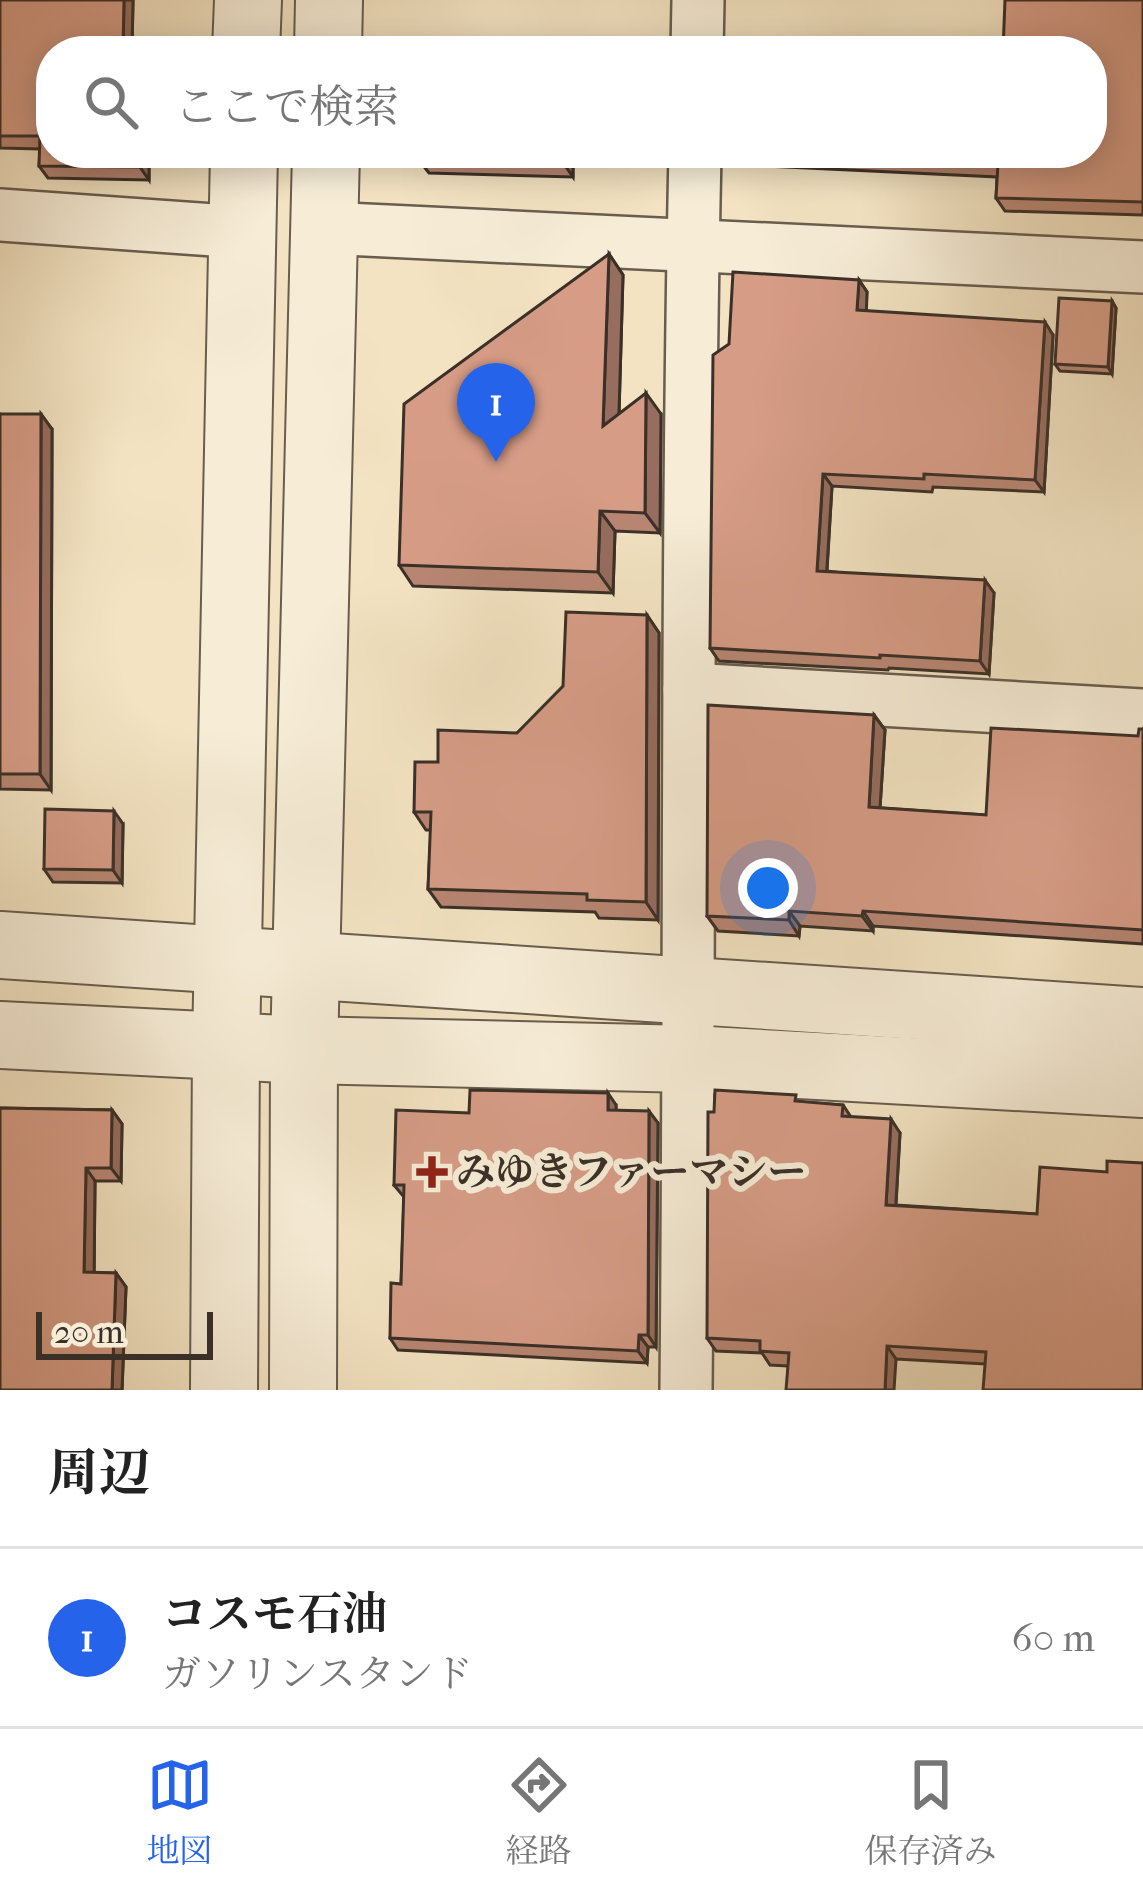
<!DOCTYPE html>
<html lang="ja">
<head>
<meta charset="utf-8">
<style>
	:root { --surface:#fff; --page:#f2f2f2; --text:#222; --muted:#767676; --line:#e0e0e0; --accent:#2563eb }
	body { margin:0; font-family:"IM FELL French Canon","Noto Serif JP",serif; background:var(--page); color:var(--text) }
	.scale { position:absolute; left:36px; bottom:30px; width:177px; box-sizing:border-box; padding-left:12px; border:6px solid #3a3028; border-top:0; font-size:33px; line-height:42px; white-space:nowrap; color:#3a3028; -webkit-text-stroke:9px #f7edd7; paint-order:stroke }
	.you { position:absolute; left:768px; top:888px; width:42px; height:42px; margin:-30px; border:9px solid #fff; border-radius:50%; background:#1a73e8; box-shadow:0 0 0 18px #1a73e833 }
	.badge { display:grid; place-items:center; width:78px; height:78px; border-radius:50%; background:var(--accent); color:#fff; font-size:39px; font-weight:700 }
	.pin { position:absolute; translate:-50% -99px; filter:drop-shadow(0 3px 6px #0008) }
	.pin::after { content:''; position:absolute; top:63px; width:42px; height:36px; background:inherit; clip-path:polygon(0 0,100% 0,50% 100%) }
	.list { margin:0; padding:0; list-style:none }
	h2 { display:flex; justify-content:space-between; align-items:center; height:156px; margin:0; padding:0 48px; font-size:51px }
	h2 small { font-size:39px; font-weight:400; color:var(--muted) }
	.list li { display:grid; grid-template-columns:78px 1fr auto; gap:36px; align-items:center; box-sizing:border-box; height:180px; padding:0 48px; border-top:3px solid var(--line) }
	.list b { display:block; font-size:45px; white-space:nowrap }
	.list p { margin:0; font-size:39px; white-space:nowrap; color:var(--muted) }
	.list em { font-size:39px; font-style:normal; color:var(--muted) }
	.icon { flex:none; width:66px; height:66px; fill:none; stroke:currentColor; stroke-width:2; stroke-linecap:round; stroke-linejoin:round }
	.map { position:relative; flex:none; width:1143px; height:1390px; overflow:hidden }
	.search { position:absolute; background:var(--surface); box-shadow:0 6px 30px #0003; left:36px; right:36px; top:36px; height:132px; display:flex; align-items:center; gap:30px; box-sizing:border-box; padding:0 42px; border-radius:48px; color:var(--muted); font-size:45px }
	.sheet { height:336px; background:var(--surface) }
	nav { display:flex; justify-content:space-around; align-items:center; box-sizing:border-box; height:168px; border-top:3px solid var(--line); background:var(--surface); font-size:33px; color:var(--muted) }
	nav a { display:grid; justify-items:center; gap:6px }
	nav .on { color:var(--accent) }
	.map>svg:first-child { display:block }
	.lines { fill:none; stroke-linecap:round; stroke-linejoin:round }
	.minor-casing { stroke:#685d4e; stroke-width:56 }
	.tertiary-casing { stroke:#685d4e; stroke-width:70 }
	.minor { stroke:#f7edd7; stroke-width:51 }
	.tertiary { stroke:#f7edd7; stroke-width:66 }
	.wall { fill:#b88673; stroke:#3a3028; stroke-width:3 }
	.shaded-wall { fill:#966d5e; stroke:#3a3028; stroke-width:3 }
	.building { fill:#d69c86; stroke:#3a3028; stroke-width:3 }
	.poi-dot { fill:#8f2418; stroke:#f7edd7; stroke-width:4.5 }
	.labels { text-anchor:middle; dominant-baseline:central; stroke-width:12; stroke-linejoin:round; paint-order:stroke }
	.poi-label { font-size:39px; font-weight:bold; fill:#3a3028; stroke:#f7edd7; text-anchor:start }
</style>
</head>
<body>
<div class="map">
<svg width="1143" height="1390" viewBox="0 0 1143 1390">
	<rect width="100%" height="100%" fill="#f3e3c2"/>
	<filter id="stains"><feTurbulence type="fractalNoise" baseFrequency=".00167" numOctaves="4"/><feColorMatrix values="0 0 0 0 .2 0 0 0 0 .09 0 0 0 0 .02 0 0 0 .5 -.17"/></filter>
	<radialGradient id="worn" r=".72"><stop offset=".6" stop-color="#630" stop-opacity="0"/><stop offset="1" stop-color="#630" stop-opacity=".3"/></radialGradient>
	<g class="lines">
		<g class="minor-casing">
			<g id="minor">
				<path d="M 697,51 L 698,0"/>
				<path d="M 0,215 L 242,232"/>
				<path d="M 324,228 L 1143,267"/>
				<path d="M 689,689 L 1143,715"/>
				<path d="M 686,1390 C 690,978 686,565 695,153"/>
			</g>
		</g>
		<g class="tertiary-casing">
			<g id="tertiary">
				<path d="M 246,51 L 248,0"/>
				<path d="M 328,51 L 329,0"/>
				<path d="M 0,945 L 1143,1021"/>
				<path d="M 0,1035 L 304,1050 L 690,1059 L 1143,1084"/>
				<path d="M 224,1390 L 226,1046 L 244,153"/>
				<path d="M 303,1390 L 304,1050 L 326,153"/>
			</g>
		</g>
		<use href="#minor" class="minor"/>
		<use href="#tertiary" class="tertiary"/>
	</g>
	<g class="wall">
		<path d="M 0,0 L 133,0 L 132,51 L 51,51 L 149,153 L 149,180 L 48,178 L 39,166 L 40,149 L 0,148 Z"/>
		<path d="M 1143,0 L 1143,215 L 1005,211 L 996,198 L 997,177 L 765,166 L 756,153 L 1092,153 Z"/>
		<path d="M 573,153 L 573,177 L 429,173 L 419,160 Z"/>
		<path d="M 609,254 L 623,275 L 619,414 L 661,414 L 660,533 L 615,531 L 613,593 L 413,586 L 399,565 Z"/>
		<path d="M 859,280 L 867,292 L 866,311 L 1053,335 L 1044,492 L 933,487 L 932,492 L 832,486 L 827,571 L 994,593 L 989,674 L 889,668 L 888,670 L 719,661 L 710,648 Z"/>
		<path d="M 1112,301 L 1116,308 L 1112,374 L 1060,371 L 1055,364 Z"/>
		<path d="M 0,414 L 52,429 L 51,790 L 0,789 Z"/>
		<path d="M 647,615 L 659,633 L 658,920 L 599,918 L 595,912 L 441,907 L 428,889 L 431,830 L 426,830 L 414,812 L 438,762 L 517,733 Z"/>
		<path d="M 874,715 L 885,730 L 880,808 L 986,815 L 1138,736 L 1143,729 L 1143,944 L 873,926 L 873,931 L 800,926 L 799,936 L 718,931 L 707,916 Z"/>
		<path d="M 123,824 L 122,883 L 53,882 L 44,869 Z"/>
		<path d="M 800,1102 L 843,1105 L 851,1117 L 900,1133 L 896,1205 L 1037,1214 L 1107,1172 L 1143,1163 L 985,1364 L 896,1359 L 788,1366 L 770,1365 L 762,1353 L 716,1351 L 707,1338 Z"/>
		<path d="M 616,1105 L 616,1110 L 658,1123 L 656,1347 L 648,1347 L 647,1363 L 398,1350 L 390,1338 L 401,1284 L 404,1197 L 394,1185 L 469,1113 Z"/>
		<path d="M 0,1108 L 112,1110 L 122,1124 L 121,1181 L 95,1181 L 94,1273 L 116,1273 L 126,1287 L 122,1390 L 0,1390 Z"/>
	</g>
	<g class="shaded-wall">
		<path d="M 124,0 L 133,0 L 132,51 L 123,51 Z"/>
		<path d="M 140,153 L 149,153 L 149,180 L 140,167 Z"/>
		<path d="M 564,153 L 573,153 L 573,177 L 564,164 Z"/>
		<path d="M 609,254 L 623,275 L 618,447 L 603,426 Z"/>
		<path d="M 859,280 L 867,292 L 866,322 L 857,310 Z"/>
		<path d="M 1112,301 L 1116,308 L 1112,374 L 1108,367 Z"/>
		<path d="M 1045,322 L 1053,335 L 1044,492 L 1035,480 Z"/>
		<path d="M 646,393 L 661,414 L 660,533 L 645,513 Z"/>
		<path d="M 41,414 L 52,429 L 51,790 L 40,774 Z"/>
		<path d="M 823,474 L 832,486 L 826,583 L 817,571 Z"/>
		<path d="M 600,511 L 615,531 L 613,593 L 598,572 Z"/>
		<path d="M 985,580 L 994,593 L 989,674 L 980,661 Z"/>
		<path d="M 647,615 L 659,633 L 658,920 L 646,902 Z"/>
		<path d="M 874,715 L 885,730 L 879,823 L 869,807 Z"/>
		<path d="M 114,811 L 123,824 L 122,883 L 113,870 Z"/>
		<path d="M 789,911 L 800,926 L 799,936 L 789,920 Z"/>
		<path d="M 863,911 L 873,926 L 873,931 L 862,916 Z"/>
		<path d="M 608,1093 L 616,1105 L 616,1122 L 608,1110 Z"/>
		<path d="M 112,1110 L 122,1124 L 121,1181 L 111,1168 Z"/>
		<path d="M 649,1111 L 658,1123 L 656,1347 L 648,1335 Z"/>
		<path d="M 891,1119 L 900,1133 L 895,1218 L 886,1205 Z"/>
		<path d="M 86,1168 L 95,1181 L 94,1286 L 84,1272 Z"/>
		<path d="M 116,1273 L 126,1287 L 122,1390 L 112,1390 Z"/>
		<path d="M 639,1335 L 648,1347 L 647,1363 L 638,1351 Z"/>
		<path d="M 887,1346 L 896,1359 L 894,1390 L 885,1390 Z"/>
	</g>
	<g class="building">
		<path d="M 0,0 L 124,0 L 123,51 L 51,51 L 51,153 L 140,153 L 140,167 L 39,166 L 40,136 L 0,136 Z"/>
		<path d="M 1005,0 L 1143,0 L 1143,202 L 996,198 L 998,164 L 761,153 L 1092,153 L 1092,51 L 1003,51 Z"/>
		<path d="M 761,47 L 835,51 L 761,51 Z"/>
		<path d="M 420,153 L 564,153 L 564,164 L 419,160 Z"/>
		<path d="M 609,254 L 603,426 L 646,393 L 645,513 L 600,511 L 598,572 L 399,565 L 404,404 Z"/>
		<path d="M 733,272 L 859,280 L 857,310 L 1045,322 L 1035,480 L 924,474 L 924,479 L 823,474 L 817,571 L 985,580 L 980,661 L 880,655 L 880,658 L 710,648 L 713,355 L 729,344 Z"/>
		<path d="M 1059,298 L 1112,301 L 1108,367 L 1055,364 Z"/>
		<path d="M 0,414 L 41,414 L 40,774 L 0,774 Z"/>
		<path d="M 566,612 L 647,615 L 646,902 L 587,900 L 587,894 L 428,889 L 431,812 L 414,812 L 415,762 L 438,762 L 438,730 L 517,733 L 563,686 Z"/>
		<path d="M 708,705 L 874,715 L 869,807 L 986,815 L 991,728 L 1138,736 L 1139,729 L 1143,729 L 1143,930 L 863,911 L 862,916 L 789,911 L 789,920 L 707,916 Z"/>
		<path d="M 45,809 L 114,811 L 113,870 L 44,869 Z"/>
		<path d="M 470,1090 L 608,1093 L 608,1110 L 649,1111 L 648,1335 L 639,1335 L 638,1351 L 390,1338 L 391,1283 L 401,1284 L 404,1185 L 394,1185 L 396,1110 L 469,1113 Z"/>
		<path d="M 715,1090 L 796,1095 L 795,1101 L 843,1105 L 842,1116 L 891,1119 L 886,1205 L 1037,1214 L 1040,1167 L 1107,1172 L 1107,1161 L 1143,1163 L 1143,1390 L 983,1390 L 986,1352 L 887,1346 L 885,1390 L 786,1390 L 789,1353 L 760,1351 L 760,1341 L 707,1338 L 708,1112 L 714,1112 Z"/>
		<path d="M 0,1108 L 112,1110 L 111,1168 L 86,1168 L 84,1272 L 116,1273 L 112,1390 L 0,1390 Z"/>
	</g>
	<path class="poi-dot" d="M426 1154h12v12h12v12h-12v12h-12v-12h-12v-12h12z"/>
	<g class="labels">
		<g class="poi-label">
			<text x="456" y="1172">みゆきファーマシー</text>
		</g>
	</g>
	<rect width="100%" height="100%" filter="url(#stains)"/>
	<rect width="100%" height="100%" fill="url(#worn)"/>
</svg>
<div class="scale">20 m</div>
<div class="you"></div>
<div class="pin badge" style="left:496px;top:462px">1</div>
<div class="search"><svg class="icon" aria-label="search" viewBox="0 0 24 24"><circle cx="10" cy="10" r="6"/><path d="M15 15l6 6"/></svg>ここで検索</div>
</div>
<section class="sheet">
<h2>周辺<small></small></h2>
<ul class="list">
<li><span class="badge">1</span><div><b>コスモ石油</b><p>ガソリンスタンド</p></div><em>60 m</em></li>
</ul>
</section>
<nav>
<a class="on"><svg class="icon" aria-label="map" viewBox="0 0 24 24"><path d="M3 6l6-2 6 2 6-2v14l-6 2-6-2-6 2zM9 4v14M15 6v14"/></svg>地図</a>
<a><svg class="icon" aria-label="directions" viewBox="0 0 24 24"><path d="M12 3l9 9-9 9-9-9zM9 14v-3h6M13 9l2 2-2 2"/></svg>経路</a>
<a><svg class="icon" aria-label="saved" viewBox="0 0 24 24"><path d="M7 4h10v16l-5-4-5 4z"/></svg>保存済み</a>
</nav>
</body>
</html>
